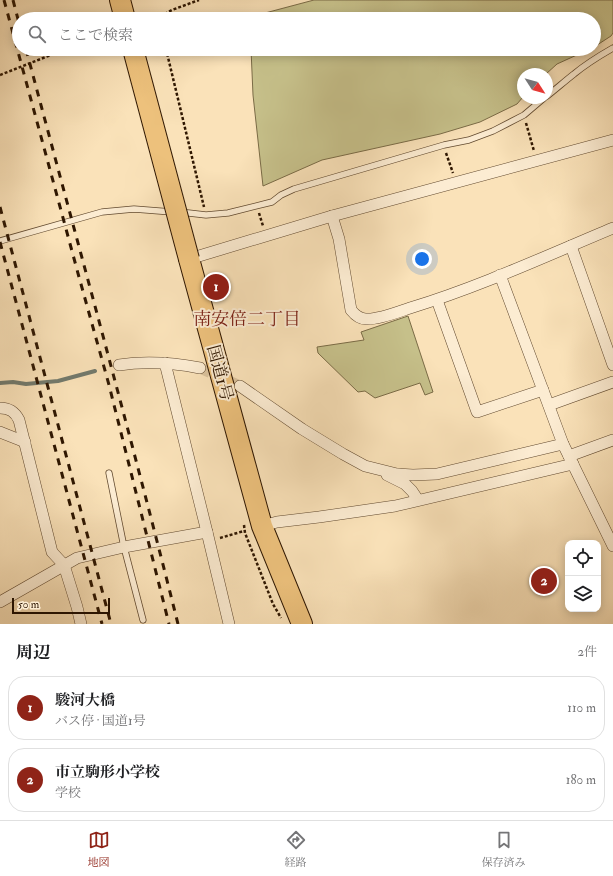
<!DOCTYPE html>
<html lang="ja">
<head>
<meta charset="utf-8">
<style>
	:root { --surface:#fff; --page:#f6f6f6; --text:#202124; --muted:#757577; --line:#e0e0e0; --accent:#8f2418 }
	body { margin:0; font-family:"IM FELL Double Pica","Noto Serif JP",serif; background:var(--page); color:var(--text) }
	.controls { position:absolute; right:12px; bottom:12px; display:grid; overflow:hidden; border-radius:8px; box-shadow:0 2px 10px #0003 }
	.controls button { width:36px; height:36px; display:grid; place-items:center; padding:0; border:0; border-bottom:1px solid var(--line); background:var(--surface); color:var(--text); font:20px sans-serif }
	.compass { position:absolute; left:517px; top:68px; width:36px; height:36px; border-radius:50%; background:var(--surface); box-shadow:0 2px 10px #0003; rotate:126deg }
	.scale { position:absolute; left:12px; bottom:10px; width:98px; box-sizing:border-box; padding-left:4px; border:2px solid #2e1601; border-top:0; font-size:11px; line-height:14px; white-space:nowrap; color:#2e1601; -webkit-text-stroke:3px #fcecd2; paint-order:stroke }
	.you { position:absolute; left:422px; top:259px; width:14px; height:14px; margin:-10px; border:3px solid #fff; border-radius:50%; background:#1a73e8; box-shadow:0 0 0 6px #1a73e833 }
	.badge { display:grid; place-items:center; width:26px; height:26px; border-radius:50%; background:var(--accent); color:#fff; font-size:13px; font-weight:700 }
	.pin { position:absolute; translate:-50% -50%; border:2px solid #fff; box-shadow:0 1px 4px #0006 }
	.list { margin:0; padding:0; list-style:none }
	h2 { display:flex; justify-content:space-between; align-items:center; height:52px; margin:0; padding:0 16px; font-size:17px }
	h2 small { font-size:13px; font-weight:400; color:var(--muted) }
	.list li { display:grid; grid-template-columns:26px 1fr auto; gap:12px; align-items:center; box-sizing:border-box; height:64px; margin:0 8px 8px; padding:0 8px; border:1px solid var(--line); border-radius:16px }
	.list b { display:block; font-size:15px; white-space:nowrap }
	.list p { margin:0; font-size:13px; white-space:nowrap; color:var(--muted) }
	.list em { font-size:13px; font-style:normal; color:var(--muted) }
	.icon { flex:none; width:22px; height:22px; fill:none; stroke:currentColor; stroke-width:2; stroke-linecap:round; stroke-linejoin:round }
	.map { position:relative; flex:none; width:613px; height:624px; overflow:hidden }
	.search { position:absolute; background:var(--surface); box-shadow:0 2px 10px #0003; left:12px; right:12px; top:12px; height:44px; display:flex; align-items:center; gap:10px; box-sizing:border-box; padding:0 14px; border-radius:22px; color:var(--muted); font-size:15px }
	.sheet { height:196px; background:var(--surface) }
	nav { display:flex; justify-content:space-around; align-items:center; box-sizing:border-box; height:56px; border-top:1px solid var(--line); background:var(--surface); font-size:11px; color:var(--muted) }
	nav a { display:grid; justify-items:center; gap:2px }
	nav .on { color:var(--accent) }
	.map>svg:first-child { display:block }
	.green { fill:#c6c08a; stroke:#7a6b46 }
	.lines { fill:none; stroke-linecap:round; stroke-linejoin:round }
	.stream { stroke:#727a6d; stroke-width:4 }
	.street-tunnel { stroke:#dbc39d; stroke-width:11; stroke-dasharray:11 5.5; stroke-linecap:butt }
	.lane-casing { stroke:#61492f; stroke-width:7 }
	.street-casing { stroke:#61492f; stroke-width:12 }
	.highway-casing { stroke:#2e1601; stroke-width:22 }
	.path { stroke:#2e1601; stroke-width:2.5; stroke-dasharray:3 2; stroke-linecap:butt }
	.lane { stroke:#fcecd2; stroke-width:5.5 }
	.street { stroke:#fcecd2; stroke-width:11 }
	.highway { stroke:#edc17c; stroke-width:20 }
	.rail { stroke:#2e1601; stroke-width:3; stroke-dasharray:7 7; stroke-linecap:butt }
	.highway-bridge-casing { stroke:#2e1601; stroke-width:22; stroke-linecap:butt }
	.highway-bridge { stroke:#edc17c; stroke-width:20 }
	.labels { text-anchor:middle; dominant-baseline:central; stroke-width:4; stroke-linejoin:round; paint-order:stroke }
	.street-label { font-size:17px; fill:#2e1601; stroke:#fcecd2 }
	.neighbourhood-label { font-size:18px; fill:#7a1f14; stroke:#fcecd2 }
</style>
</head>
<body>
<div class="map">
<svg width="613" height="624" viewBox="0 0 613 624">
	<rect width="100%" height="100%" fill="#fae2b9"/>
	<filter id="stains"><feTurbulence type="fractalNoise" baseFrequency=".005" numOctaves="4"/><feColorMatrix values="0 0 0 0 .2 0 0 0 0 .09 0 0 0 0 .02 0 0 0 .5 -.17"/></filter>
	<radialGradient id="worn" r=".72"><stop offset=".6" stop-color="#630" stop-opacity="0"/><stop offset="1" stop-color="#630" stop-opacity=".3"/></radialGradient>
	<g class="green">
		<path d="M 314,0 L 613,0 L 613,33 L 611,36 L 594,47 L 594,19 L 250,19 L 250,17 Z"/>
		<path d="M 251,49 L 590,49 L 557,64 L 546,74 L 523,74 L 523,97 L 517,104 L 480,122 L 440,134 L 322,160 L 263,186 L 253,95 Z"/>
		<path d="M 408,316 L 433,392 L 425,395 L 420,383 L 375,398 L 365,391 L 358,392 L 318,353 L 317,347 L 364,340 L 361,332 Z"/>
	</g>
	<g class="lines">
		<path class="stream" d="M 0,383 L 13,382 L 26,384 L 58,381 L 95,371"/>
		<path class="street-tunnel" d="M 200,368 L 240,386"/>
		<g class="lane-casing">
			<g id="lane">
				<path d="M 547,96 C 556,89 565,81 574,74 C 586,64 599,56 613,48"/>
				<path d="M 180,212 L 206,215 L 228,213 L 272,202 L 281,195 L 294,189 L 444,145 L 469,140 L 493,131 L 524,115 L 544,98"/>
				<path d="M 0,241 L 102,212 L 134,209 L 172,212"/>
				<path d="M 109,473 L 124,547 L 143,620"/>
			</g>
		</g>
		<g class="street-casing">
			<g id="street">
				<path d="M 332,216 L 339,239 L 351,310 C 355,315 359,319 366,319 C 378,320 398,312 410,308 C 479,287 546,256 613,228"/>
				<path d="M 571,246 L 613,365"/>
				<path d="M 189,259 L 332,216 L 613,140"/>
				<path d="M 500,275 L 563,444 L 613,546"/>
				<path d="M 437,300 L 477,412 L 543,390"/>
				<path d="M 165,363 L 207,532 L 229,624"/>
				<path d="M 119,365 C 145,361 174,363 200,368"/>
				<path d="M 240,386 L 302,429 L 343,454 L 365,466 L 397,474 L 413,475 L 437,474 L 563,444"/>
				<path d="M 549,405 L 613,382"/>
				<path d="M 0,408 C 10,408 15,412 19,420 L 52,552 L 64,565 L 77,607 L 81,624"/>
				<path d="M 0,432 L 25,442"/>
				<path d="M 569,456 L 613,440"/>
				<path d="M 387,475 L 405,484 L 412,491 L 418,500"/>
				<path d="M 262,526 L 277,522 L 319,517 L 395,506 L 573,464"/>
				<path d="M 0,602 L 77,558 L 124,547 L 207,532"/>
			</g>
		</g>
		<g class="highway-casing">
			<g id="highway">
				<path d="M 120,0 L 125,19"/>
				<path d="M 189,259 L 262,526 L 302,624"/>
			</g>
		</g>
		<g class="path">
			<path d="M 156,19 L 172,10 L 199,0"/>
			<path d="M 166,49 L 204,207"/>
			<path d="M 0,75 L 66,49"/>
			<path d="M 526,123 L 534,151"/>
			<path d="M 446,153 L 453,173"/>
			<path d="M 259,213 L 263,226"/>
			<path d="M 244,525 L 245,533 L 273,604 L 281,618"/>
			<path d="M 220,538 L 244,531"/>
		</g>
		<use href="#lane" class="lane"/>
		<use href="#street" class="street"/>
		<use href="#highway" class="highway"/>
		<g class="rail">
			<path d="M 4,0 L 79,277 L 109,385 L 169,624"/>
			<path d="M 13,0 L 19,23"/>
			<path d="M 26,49 C 77,241 130,432 178,624"/>
			<path d="M 0,207 L 111,624"/>
			<path d="M 0,242 L 102,624"/>
		</g>
		<g class="highway-bridge-casing">
			<path id="highway-bridge" d="M 133,49 L 189,259"/>
		</g>
		<use href="#highway-bridge" class="highway-bridge"/>
	</g>
	<g class="labels">
		<g class="street-label">
			<text transform="translate(220 373) rotate(75)">国道1号</text>
		</g>
		<g class="neighbourhood-label">
			<text x="247" y="319">南安倍二丁目</text>
		</g>
	</g>
	<rect width="100%" height="100%" filter="url(#stains)"/>
	<rect width="100%" height="100%" fill="url(#worn)"/>
</svg>
<div class="controls">
<button><svg class="icon" aria-label="locate" viewBox="0 0 24 24"><circle cx="12" cy="12" r="6"/><path d="M12 2v4M12 18v4M2 12h4M18 12h4"/></svg></button>
<button><svg class="icon" aria-label="layers" viewBox="0 0 24 24"><path d="M12 4l9 5-9 5-9-5zM3 14l9 5 9-5"/></svg></button>
</div>
<svg class="compass" viewBox="-18 -18 36 36"><path d="M0-13l5 13h-10z" fill="#e53935"/><path d="M0 13l5-13h-10z" fill="#757577"/></svg>
<div class="scale">50 m</div>
<div class="you"></div>
<div class="pin badge" style="left:216px;top:287px">1</div>
<div class="pin badge" style="left:544px;top:581px">2</div>
<div class="search"><svg class="icon" aria-label="search" viewBox="0 0 24 24"><circle cx="10" cy="10" r="6"/><path d="M15 15l6 6"/></svg>ここで検索</div>
</div>
<section class="sheet">
<h2>周辺<small>2件</small></h2>
<ul class="list">
<li><span class="badge">1</span><div><b>駿河大橋</b><p>バス停 · 国道1号</p></div><em>110 m</em></li>
<li><span class="badge">2</span><div><b>市立駒形小学校</b><p>学校</p></div><em>180 m</em></li>
</ul>
</section>
<nav>
<a class="on"><svg class="icon" aria-label="map" viewBox="0 0 24 24"><path d="M3 6l6-2 6 2 6-2v14l-6 2-6-2-6 2zM9 4v14M15 6v14"/></svg>地図</a>
<a><svg class="icon" aria-label="directions" viewBox="0 0 24 24"><path d="M12 3l9 9-9 9-9-9zM9 14v-3h6M13 9l2 2-2 2"/></svg>経路</a>
<a><svg class="icon" aria-label="saved" viewBox="0 0 24 24"><path d="M7 4h10v16l-5-4-5 4z"/></svg>保存済み</a>
</nav>
</body>
</html>
